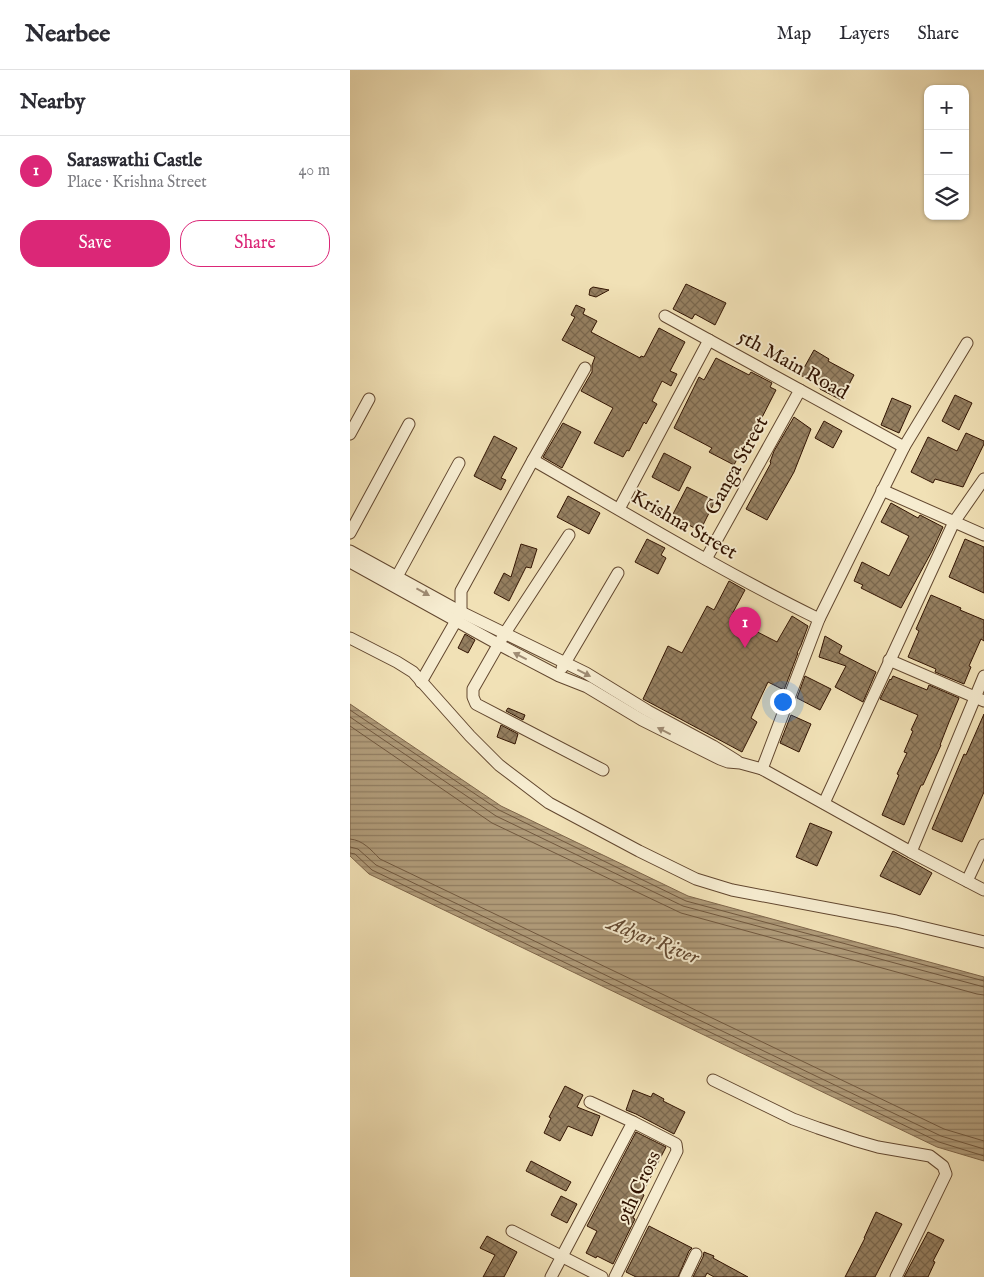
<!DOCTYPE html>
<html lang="en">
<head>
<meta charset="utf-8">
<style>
	:root { --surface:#fff; --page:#f2f2f3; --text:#2b2b33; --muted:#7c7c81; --line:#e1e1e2; --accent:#db2777 }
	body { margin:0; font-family:"IM FELL English",serif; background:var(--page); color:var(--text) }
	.controls { position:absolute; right:15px; top:15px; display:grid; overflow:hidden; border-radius:10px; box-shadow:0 1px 4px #0004 }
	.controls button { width:45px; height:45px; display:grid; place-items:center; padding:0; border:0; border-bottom:1px solid var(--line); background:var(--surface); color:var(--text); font:25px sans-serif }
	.you { position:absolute; left:432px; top:631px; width:18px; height:18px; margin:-12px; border:4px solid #fff; border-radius:50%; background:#1a73e8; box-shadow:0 0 0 8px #1a73e833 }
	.badge { display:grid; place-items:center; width:32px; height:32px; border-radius:50%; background:var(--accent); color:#fff; font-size:16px; font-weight:700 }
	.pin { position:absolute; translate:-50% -41px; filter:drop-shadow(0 1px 2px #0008) }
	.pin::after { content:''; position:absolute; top:26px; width:18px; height:15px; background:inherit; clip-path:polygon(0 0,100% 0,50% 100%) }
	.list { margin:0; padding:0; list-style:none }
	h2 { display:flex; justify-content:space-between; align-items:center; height:65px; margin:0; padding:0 20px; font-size:21px }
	h2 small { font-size:16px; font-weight:400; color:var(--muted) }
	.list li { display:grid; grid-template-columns:32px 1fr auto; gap:15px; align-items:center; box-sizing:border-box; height:70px; padding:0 20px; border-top:1px solid var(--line) }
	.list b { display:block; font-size:19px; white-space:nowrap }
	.list p { margin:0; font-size:16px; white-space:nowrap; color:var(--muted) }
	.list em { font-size:16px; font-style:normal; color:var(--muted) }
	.actions { display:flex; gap:10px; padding:15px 20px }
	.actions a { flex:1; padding:11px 0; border:1px solid var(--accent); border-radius:20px; text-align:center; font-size:18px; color:var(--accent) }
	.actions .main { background:var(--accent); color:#fff }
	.icon { flex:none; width:28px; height:28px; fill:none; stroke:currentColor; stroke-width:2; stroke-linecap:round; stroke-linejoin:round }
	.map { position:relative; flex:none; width:634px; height:1207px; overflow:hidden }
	header { display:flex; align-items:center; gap:30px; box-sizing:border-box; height:70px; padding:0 25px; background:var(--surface); border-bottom:1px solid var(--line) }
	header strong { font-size:24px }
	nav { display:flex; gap:28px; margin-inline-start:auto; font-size:18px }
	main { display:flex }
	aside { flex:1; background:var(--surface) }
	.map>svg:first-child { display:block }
	.water { fill:url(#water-rules); stroke:#7e6549 }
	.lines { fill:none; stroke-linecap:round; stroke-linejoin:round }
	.shore { stroke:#71583e; stroke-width:1 }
	.building { fill:url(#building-cross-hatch); stroke:#321402 }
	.minor-casing { stroke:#62472f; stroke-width:13 }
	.minor { stroke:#f6ecd0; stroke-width:11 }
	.oneway { fill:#9e8b73 }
	.labels { text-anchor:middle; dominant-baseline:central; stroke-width:4; stroke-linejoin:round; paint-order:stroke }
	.street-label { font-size:20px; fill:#321402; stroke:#f6ecd0 }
	.water-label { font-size:21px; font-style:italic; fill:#644a32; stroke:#f6ecd0 }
</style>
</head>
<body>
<header>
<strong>Nearbee</strong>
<nav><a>Map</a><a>Layers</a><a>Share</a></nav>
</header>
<main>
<aside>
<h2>Nearby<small></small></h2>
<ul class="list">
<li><span class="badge">1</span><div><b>Saraswathi Castle</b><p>Place · Krishna Street</p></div><em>40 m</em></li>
</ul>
<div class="actions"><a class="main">Save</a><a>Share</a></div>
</aside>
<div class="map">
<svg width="634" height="1207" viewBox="0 0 634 1207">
	<defs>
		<pattern id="water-rules" width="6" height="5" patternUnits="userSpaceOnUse" patternTransform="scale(1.25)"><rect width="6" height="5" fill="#b09b79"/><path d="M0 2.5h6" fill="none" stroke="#907d61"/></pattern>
		<pattern id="building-cross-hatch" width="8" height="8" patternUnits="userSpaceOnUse" patternTransform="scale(1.25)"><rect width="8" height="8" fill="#957f60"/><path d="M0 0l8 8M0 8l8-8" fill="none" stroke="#7a674d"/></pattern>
	</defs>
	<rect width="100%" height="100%" fill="#f1e1b6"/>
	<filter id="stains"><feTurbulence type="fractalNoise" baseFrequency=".004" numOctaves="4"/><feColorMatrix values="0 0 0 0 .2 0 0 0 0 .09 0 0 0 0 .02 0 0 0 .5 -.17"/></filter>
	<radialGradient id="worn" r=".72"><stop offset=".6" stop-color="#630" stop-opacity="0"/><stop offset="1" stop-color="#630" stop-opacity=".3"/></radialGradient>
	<path class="water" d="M 0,634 L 151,736 L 338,826 L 634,907 L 634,1091 L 587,1077 L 19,804 L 0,786 Z"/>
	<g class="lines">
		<g class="shore">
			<path d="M 0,640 L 149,740 L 336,831 L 634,911"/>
			<path d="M 0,647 L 146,746 L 333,836 L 634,917"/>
			<path d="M 0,656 L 142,753 L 331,843 L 627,924 L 634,925"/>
			<path d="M 0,769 C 13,770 21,780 30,789 L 594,1059 L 634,1071"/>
			<path d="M 0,777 L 8,779 L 26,795 L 591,1066 L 634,1079"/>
			<path d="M 0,783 L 5,784 L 22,800 L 589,1072 L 634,1086"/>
		</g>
	</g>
	<g class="building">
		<path d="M 336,214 L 376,233 L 365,255 L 345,244 L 342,249 L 323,239 Z"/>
		<path d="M 243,217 L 259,220 L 246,227 L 239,225 L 240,219 Z"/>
		<path d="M 226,235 L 235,239 L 233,244 L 247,251 L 241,262 L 290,288 L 291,286 L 294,287 L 309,258 L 335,272 L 320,301 L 327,304 L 321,316 L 312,311 L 302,331 L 307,334 L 296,354 L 294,352 L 279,381 L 277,380 L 273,387 L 244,373 L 263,338 L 231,321 L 242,302 L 242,295 L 245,287 L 212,270 L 225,247 L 221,245 Z"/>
		<path d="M 464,280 L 479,289 L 478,291 L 504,305 L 491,330 L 470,319 L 471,315 L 450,305 Z"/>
		<path d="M 366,288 L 399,305 L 401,302 L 422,313 L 420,317 L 426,320 L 402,367 L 399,365 L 384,395 L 359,382 L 362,378 L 324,358 L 349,307 L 354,310 Z"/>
		<path d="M 605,325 L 622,333 L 609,360 L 592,351 Z"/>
		<path d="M 542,328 L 561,336 L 549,363 L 531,355 Z"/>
		<path d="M 444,347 L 461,359 L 444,402 L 417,450 L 396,439 L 421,393 L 420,392 L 424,381 Z"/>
		<path d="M 474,351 L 492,361 L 483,378 L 465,368 Z"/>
		<path d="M 213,353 L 231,362 L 212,398 L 193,387 Z"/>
		<path d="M 616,363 L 634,371 L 634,374 L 613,417 L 585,409 L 583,413 L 561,402 L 578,367 L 607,381 Z"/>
		<path d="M 144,366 L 167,378 L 151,408 L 156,410 L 151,420 L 124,406 Z"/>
		<path d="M 314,383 L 341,397 L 329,421 L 302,407 Z"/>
		<path d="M 337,417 L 365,431 L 350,461 L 322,446 Z"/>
		<path d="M 218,426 L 250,443 L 239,464 L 207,447 Z"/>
		<path d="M 541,433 L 568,448 L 570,445 L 593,457 L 582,481 L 551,538 L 511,518 L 513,515 L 504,511 L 512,492 L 539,506 L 559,466 L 531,452 Z"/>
		<path d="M 297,469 L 315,478 L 311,485 L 316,488 L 308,504 L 285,492 Z"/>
		<path d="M 615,469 L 634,477 L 634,523 L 599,507 Z"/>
		<path d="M 171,474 L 187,479 L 181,498 L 176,497 L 159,531 L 144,523 L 154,503 L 161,507 Z"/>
		<path d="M 379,511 L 395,520 L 380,548 L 427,572 L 442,546 L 458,556 L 451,575 L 447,583 L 448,583 L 434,620 L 418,612 L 401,648 L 407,652 L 392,682 L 293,629 L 318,576 L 332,583 L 357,536 L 364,540 Z"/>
		<path d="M 581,525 L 611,538 L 610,540 L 634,550 L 634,571 L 631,569 L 619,596 L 621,597 L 614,614 L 585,602 L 586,599 L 558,587 L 569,561 L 566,559 Z"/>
		<path d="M 115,564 L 125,570 L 118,583 L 108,578 Z"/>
		<path d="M 475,566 L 492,576 L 489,583 L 526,602 L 513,632 L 485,617 L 496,596 L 469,587 Z"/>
		<path d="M 455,606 L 481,619 L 470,640 L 447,628 Z"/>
		<path d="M 543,606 L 577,620 L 579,615 L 609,628 L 599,652 L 590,675 L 591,675 L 573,715 L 571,715 L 554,755 L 532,745 L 549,705 L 547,704 L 557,683 L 554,682 L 563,661 L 561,660 L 568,645 L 530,629 L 540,609 L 541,610 Z"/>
		<path d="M 158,638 L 175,645 L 173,650 L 156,641 Z"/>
		<path d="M 634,644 L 634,722 L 612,772 L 582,759 L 614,684 L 616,685 Z"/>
		<path d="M 441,645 L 461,654 L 449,682 L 430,673 Z"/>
		<path d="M 151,655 L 168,664 L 165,674 L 147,667 Z"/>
		<path d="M 460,753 L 482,762 L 467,796 L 446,787 Z"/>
		<path d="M 543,781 L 582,803 L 570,825 L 530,806 Z"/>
		<path d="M 215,1016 L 233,1025 L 227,1037 L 250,1046 L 242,1066 L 218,1056 L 210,1071 L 194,1063 L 201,1048 L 199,1047 Z"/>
		<path d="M 283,1020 L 301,1027 L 303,1023 L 314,1029 L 313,1031 L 335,1042 L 324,1064 L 286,1044 L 276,1040 Z"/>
		<path d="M 286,1062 L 316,1077 L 292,1124 L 294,1125 L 283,1148 L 285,1149 L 263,1194 L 247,1186 L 246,1188 L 236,1183 L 247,1161 L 237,1156 Z"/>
		<path d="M 181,1091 L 221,1112 L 216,1121 L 176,1101 Z"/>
		<path d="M 211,1126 L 227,1134 L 217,1153 L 201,1145 Z"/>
		<path d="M 526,1142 L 552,1154 L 525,1207 L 495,1207 L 515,1168 L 514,1168 Z"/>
		<path d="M 299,1156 L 342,1178 L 339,1181 L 328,1207 L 286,1207 L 276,1202 Z"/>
		<path d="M 578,1162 L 594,1170 L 583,1191 L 585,1192 L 578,1207 L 554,1207 Z"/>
		<path d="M 137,1166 L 167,1182 L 154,1207 L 133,1207 L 145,1185 L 130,1178 Z"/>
		<path d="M 354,1182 L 364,1186 L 363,1188 L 398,1207 L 364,1207 L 357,1203 L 355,1207 L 343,1207 L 353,1187 Z"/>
	</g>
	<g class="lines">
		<g class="minor-casing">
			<g id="minor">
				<path d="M 315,246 L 554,377"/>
				<path d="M 0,364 L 19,329"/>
				<path d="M 183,390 C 277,444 371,501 469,549"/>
				<path d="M 532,420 L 634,465"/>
				<path d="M 269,439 L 359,270"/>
				<path d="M 0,463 L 59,354"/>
				<path d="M 219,465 L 155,563 L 123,619 L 123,627 L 126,634 L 253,700"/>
				<path d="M 0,481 L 111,542 L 236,603 L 298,641 L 363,676 L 387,691"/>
				<path d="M 356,489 L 450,320"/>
				<path d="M 0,492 L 148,574 L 209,606 L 237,617 L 292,650 L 370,689 L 378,692 L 390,693 L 412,699 L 561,782 L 634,820"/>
				<path d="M 44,512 L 109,393"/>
				<path d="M 0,568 L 47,592 L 63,602 L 120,666 L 149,695 L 199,733 L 289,781 L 346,809 L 382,820 L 546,851 L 634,872"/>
				<path d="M 539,590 L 634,631"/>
				<path d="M 212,598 L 268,503"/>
				<path d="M 71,612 L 111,542 L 111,521 L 183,390 L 235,298"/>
				<path d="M 412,699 L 469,549 L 554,377 L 617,273"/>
				<path d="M 474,733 L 604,452 L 634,409"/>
				<path d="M 561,782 L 634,606"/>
				<path d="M 617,811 L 634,775"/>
				<path d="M 363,1010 L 443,1049 L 468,1058 L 507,1071 L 528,1077 L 580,1086 L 593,1096 L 596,1104 L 546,1207"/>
				<path d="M 240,1032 L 283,1052 L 326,1074 L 327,1081 L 265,1207"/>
				<path d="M 162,1161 L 252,1207"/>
				<path d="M 201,1207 L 283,1052"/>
				<path d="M 335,1207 L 346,1184"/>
			</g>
		</g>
		<use href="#minor" class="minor"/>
	</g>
	<defs><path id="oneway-solid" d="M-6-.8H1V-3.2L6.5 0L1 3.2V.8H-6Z" transform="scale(1.25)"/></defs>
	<g class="oneway">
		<use href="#oneway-solid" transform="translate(73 522) rotate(29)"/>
		<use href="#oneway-solid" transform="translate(170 586) rotate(-153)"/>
		<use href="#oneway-solid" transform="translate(234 603) rotate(27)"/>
		<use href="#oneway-solid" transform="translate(314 661) rotate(-153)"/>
	</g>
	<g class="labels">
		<g class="street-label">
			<text transform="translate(443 295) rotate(29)">5th Main Road</text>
			<text transform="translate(387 396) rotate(-61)">Ganga Street</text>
			<text transform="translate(334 455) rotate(30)">Krishna Street</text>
			<text transform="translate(289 1117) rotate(-64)">9th Cross</text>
		</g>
		<g class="water-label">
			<text transform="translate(303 871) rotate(22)">Adyar River</text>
		</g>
	</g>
	<rect width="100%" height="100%" filter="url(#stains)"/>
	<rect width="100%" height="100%" fill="url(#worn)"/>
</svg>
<div class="controls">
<button>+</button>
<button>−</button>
<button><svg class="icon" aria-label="layers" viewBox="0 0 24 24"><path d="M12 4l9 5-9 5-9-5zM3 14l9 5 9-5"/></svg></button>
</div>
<div class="you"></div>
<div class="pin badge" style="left:395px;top:578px">1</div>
</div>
</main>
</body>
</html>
